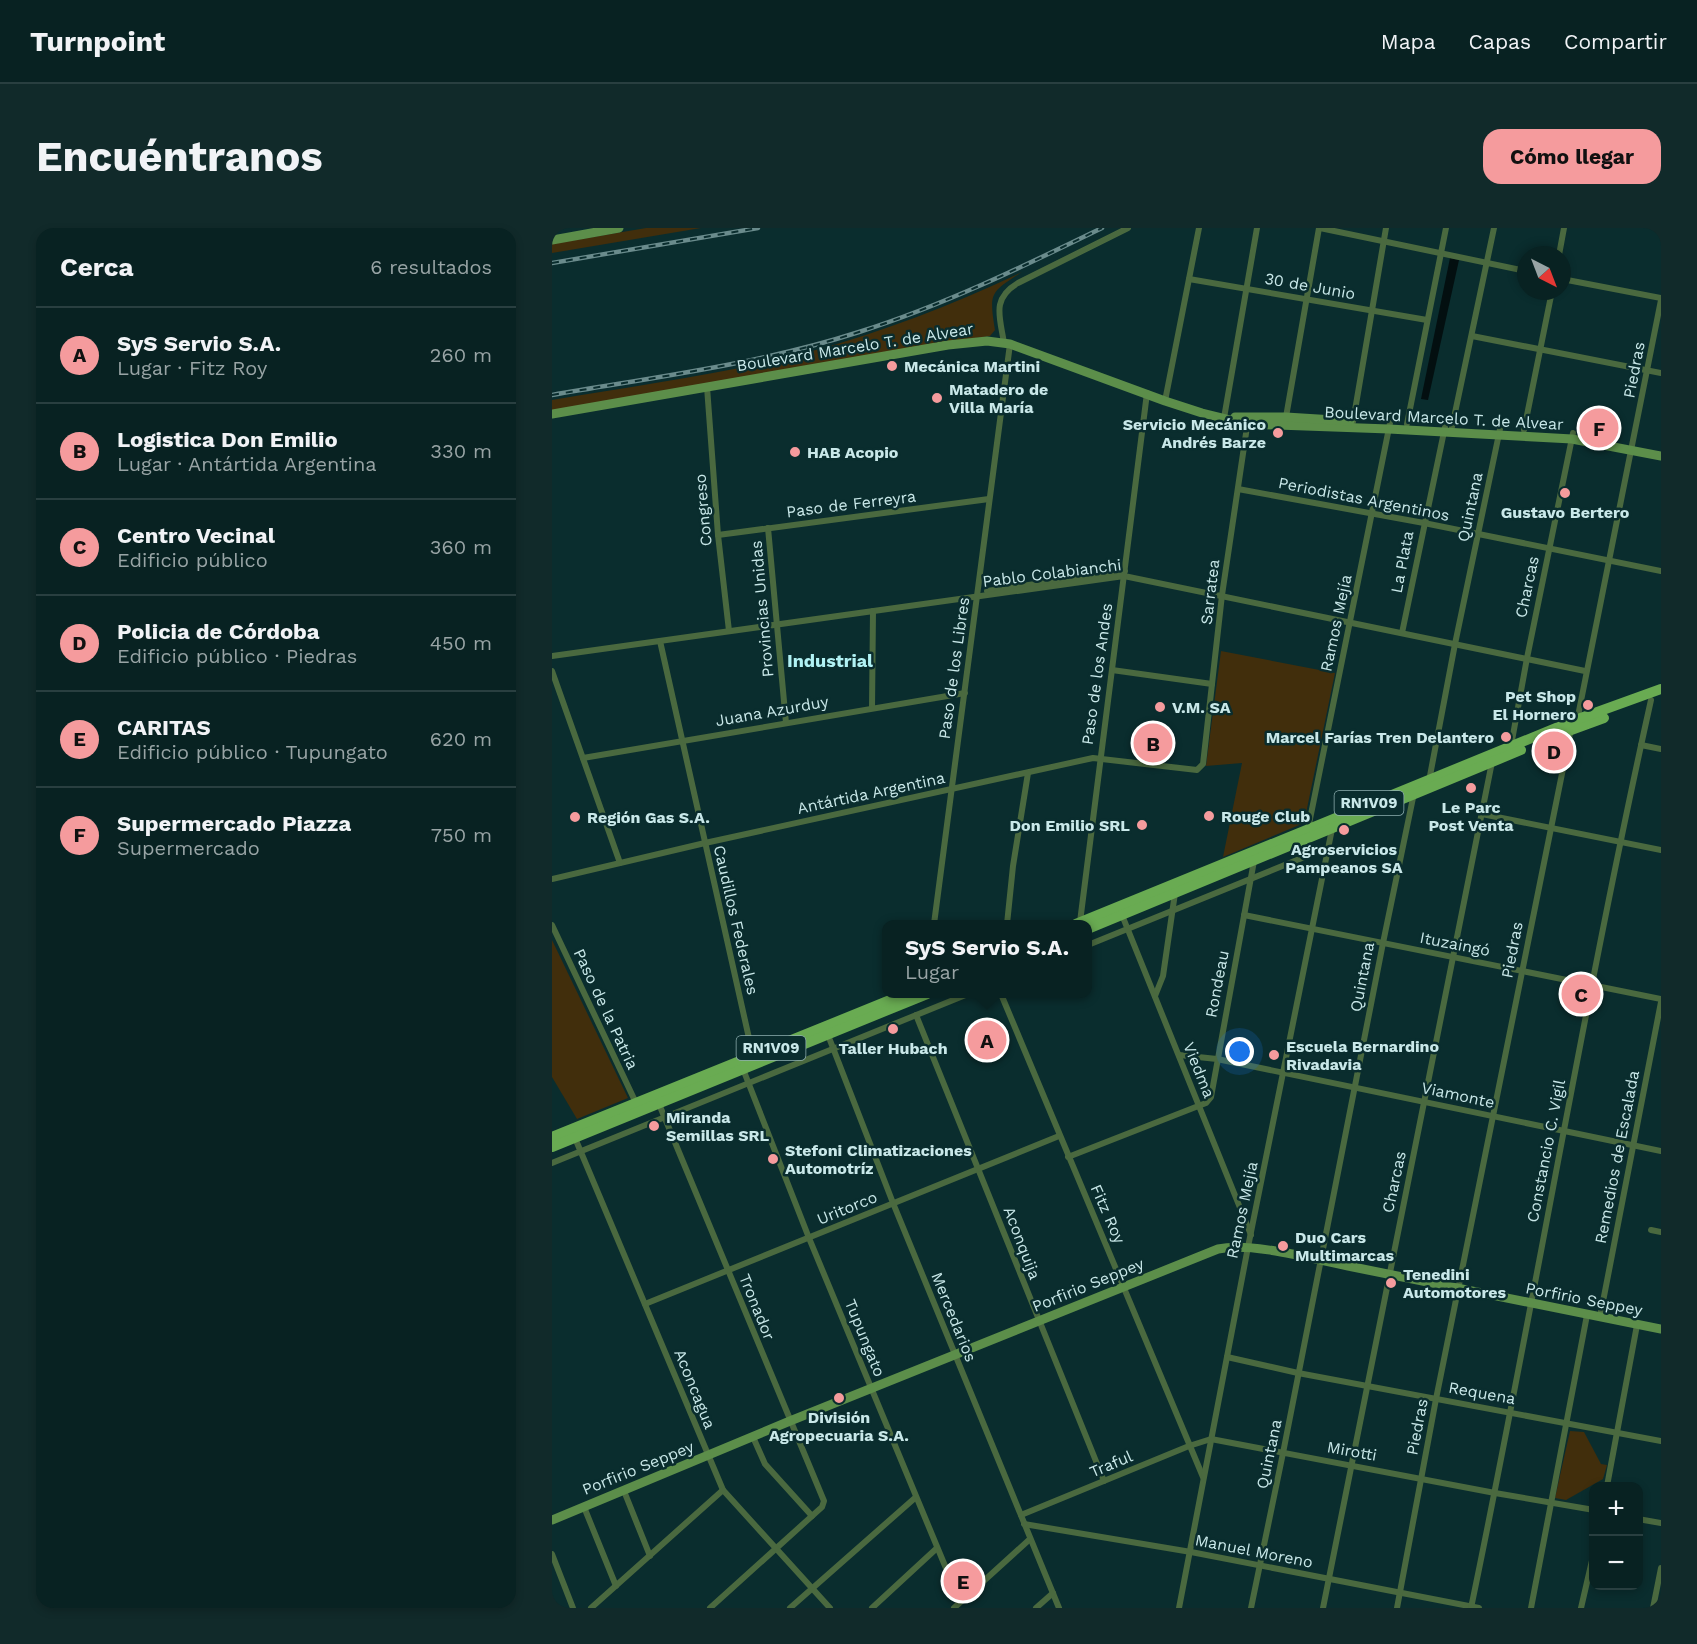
<!DOCTYPE html>
<html lang="es">
<head>
<meta charset="utf-8">
<style>
	:root { --surface:#082222; --page:#112a2a; --text:#f1f3f6; --muted:#98a4a5; --line:#293f40; --accent:#f59b9d }
	body { margin:0; font-family:"Work Sans",sans-serif; background:var(--page); color:var(--text) }
	.controls { position:absolute; right:18px; bottom:18px; display:grid; overflow:hidden; border-radius:12px; box-shadow:0 3px 9px #0003 }
	.controls button { width:54px; height:54px; display:grid; place-items:center; padding:0; border:0; border-bottom:2px solid var(--line); background:var(--surface); color:var(--text); font:30px sans-serif }
	.compass { position:absolute; left:965px; top:18px; width:54px; height:54px; border-radius:50%; background:var(--surface); box-shadow:0 3px 9px #0003; rotate:138deg }
	.you { position:absolute; left:688px; top:824px; width:21px; height:21px; margin:-15px; border:4px solid #fff; border-radius:50%; background:#1a73e8; box-shadow:0 0 0 9px #1a73e833 }
	.badge { display:grid; place-items:center; width:39px; height:39px; border-radius:50%; background:var(--accent); color:#111; font-size:20px; font-weight:700 }
	.pin { position:absolute; translate:-50% -50%; border:3px solid #fff; box-shadow:0 2px 6px #0006 }
	.popup { position:absolute; left:330px; top:692px; width:210px; height:78px; box-sizing:border-box; display:grid; place-content:center; border-radius:12px; background:var(--surface); filter:drop-shadow(0 2px 4px #0005); font-size:20px; white-space:nowrap; color:var(--muted) }
	.popup b { font-size:22px; color:var(--text) }
	.popup::after { content:''; position:absolute; left:50%; top:100%; margin-left:-12px; border:12px solid transparent; border-top-color:var(--surface) }
	.list { margin:0; padding:0; list-style:none }
	h2 { display:flex; justify-content:space-between; align-items:center; height:78px; margin:0; padding:0 24px; font-size:26px }
	h2 small { font-size:20px; font-weight:400; color:var(--muted) }
	.list li { display:grid; grid-template-columns:39px 1fr auto; gap:18px; align-items:center; box-sizing:border-box; height:96px; padding:0 24px; border-top:2px solid var(--line) }
	.list b { display:block; font-size:22px; white-space:nowrap }
	.list p { margin:0; font-size:20px; white-space:nowrap; color:var(--muted) }
	.list em { font-size:20px; font-style:normal; color:var(--muted) }
	.map { position:relative; flex:none; width:1109px; height:1380px; overflow:hidden; border-radius:18px }
	header { display:flex; align-items:center; gap:36px; box-sizing:border-box; height:84px; padding:0 30px; background:var(--surface); border-bottom:2px solid var(--line) }
	header strong { font-size:28px }
	nav { display:flex; gap:33px; margin-inline-start:auto; font-size:21px }
	.intro { display:flex; align-items:center; justify-content:space-between; box-sizing:border-box; height:144px; padding:0 36px }
	h1 { margin:0; font-size:42px }
	.button { padding:15px 27px; border-radius:18px; background:var(--accent); color:#111; font-size:21px; font-weight:700 }
	main { display:flex; gap:36px; padding:0 36px }
	aside { flex:1; background:var(--surface); border-radius:18px; box-shadow:0 3px 9px #0003 }
	.map>svg:first-child { display:block }
	.green { fill:#412e0c }
	.water { fill:#030f10 }
	.lines { fill:none; stroke-linecap:round; stroke-linejoin:round }
	.street { stroke:#4a693f; stroke-width:6 }
	.secondary { stroke:#5c8e4a; stroke-width:9 }
	.primary { stroke:#69ab52; stroke-width:10 }
	.rail-casing { stroke:#6a8b8c; stroke-width:4.5 }
	.rail { stroke:#0a2d2e; stroke-width:2; stroke-dasharray:7; stroke-linecap:butt }
	.poi-dot { fill:#f59b9d; stroke:#0a2d2e; stroke-width:2 }
	.labels { text-anchor:middle; dominant-baseline:central; stroke-width:5; stroke-linejoin:round; paint-order:stroke }
	.shield { fill:#0a2d2e; stroke:#90b0b1; stroke-width:1.5 }
	.shield-label { font-size:15px; font-weight:bold; fill:#c9e8e9 }
	.street-label { font-size:16px; fill:#c9e8e9; stroke:#0a2d2e }
	.poi-label { font-size:16px; font-weight:bold; fill:#c9e8e9; stroke:#0a2d2e; text-anchor:start }
	.neighbourhood-label { font-size:18px; font-weight:bold; fill:#b1f2f4; stroke:#0a2d2e }
</style>
</head>
<body>
<header>
<strong>Turnpoint</strong>
<nav><a>Mapa</a><a>Capas</a><a>Compartir</a></nav>
</header>
<div class="intro"><h1>Encuéntranos</h1><a class="button">Cómo llegar</a></div>
<main>
<aside>
<h2>Cerca<small>6 resultados</small></h2>
<ul class="list">
<li><span class="badge">A</span><div><b>SyS Servio S.A.</b><p>Lugar · Fitz Roy</p></div><em>260 m</em></li>
<li><span class="badge">B</span><div><b>Logistica Don Emilio</b><p>Lugar · Antártida Argentina</p></div><em>330 m</em></li>
<li><span class="badge">C</span><div><b>Centro Vecinal</b><p>Edificio público</p></div><em>360 m</em></li>
<li><span class="badge">D</span><div><b>Policia de Córdoba</b><p>Edificio público · Piedras</p></div><em>450 m</em></li>
<li><span class="badge">E</span><div><b>CARITAS</b><p>Edificio público · Tupungato</p></div><em>620 m</em></li>
<li><span class="badge">F</span><div><b>Supermercado Piazza</b><p>Supermercado</p></div><em>750 m</em></li>
</ul>
</aside>
<div class="map">
<svg width="1109" height="1380" viewBox="0 0 1109 1380">
	<rect width="100%" height="100%" fill="#0a2d2e"/>
	<g class="green">
		<path d="M 94,0 L 149,0 L 0,25 L 0,16 Z"/>
		<path d="M 470,44 C 438,65 437,64 443,102 L 438,108 L 396,114 L 0,183 L 0,172 C 87,157 176,146 260,123 C 333,103 402,76 470,44 Z"/>
		<path d="M 669,423 L 783,445 L 752,595 L 671,629 L 690,535 L 654,538 Z"/>
		<path d="M 0,712 L 76,870 L 25,891 L 0,849 Z"/>
		<path d="M 1018,1203 L 1032,1204 L 1049,1236 L 1055,1237 L 1051,1251 L 1014,1272 L 1003,1270 Z"/>
	</g>
	<path class="water" d="M 898,30 L 907,32 L 876,172 L 869,171 Z"/>
	<g class="lines">
		<g class="street">
			<path d="M 768,0 L 974,43"/>
			<path d="M 1007,27 L 1012,0"/>
			<path d="M 637,51 L 875,92"/>
			<path d="M 1010,51 L 1109,70"/>
			<path d="M 920,108 L 1109,145"/>
			<path d="M 452,115 C 448,89 439,71 466,55 L 576,0"/>
			<path d="M 155,159 L 166,307 L 177,403"/>
			<path d="M 613,173 L 647,0"/>
			<path d="M 734,189 L 767,0"/>
			<path d="M 672,190 L 705,0"/>
			<path d="M 801,194 L 834,0"/>
			<path d="M 855,196 L 894,0"/>
			<path d="M 900,199 L 942,0"/>
			<path d="M 972,202 L 1000,63"/>
			<path d="M 686,261 L 872,295 L 1109,343"/>
			<path d="M 216,300 L 234,495"/>
			<path d="M 166,307 L 437,271"/>
			<path d="M 435,363 L 573,343"/>
			<path d="M 850,405 L 893,199"/>
			<path d="M 108,413 L 201,828"/>
			<path d="M 0,428 L 572,348 L 1033,443"/>
			<path d="M 560,442 L 660,456"/>
			<path d="M 0,443 L 68,635"/>
			<path d="M 320,480 L 321,383"/>
			<path d="M 1025,493 L 1109,72"/>
			<path d="M 1089,517 L 1109,521"/>
			<path d="M 959,518 L 975,430 L 1021,205"/>
			<path d="M 31,530 L 413,465"/>
			<path d="M 877,553 L 903,416 L 948,201"/>
			<path d="M 930,586 L 1109,622"/>
			<path d="M 756,601 L 838,195"/>
			<path d="M 0,651 L 153,615 L 541,530 L 645,542 L 651,536 L 670,367 L 696,192"/>
			<path d="M 570,687 L 699,1007"/>
			<path d="M 692,687 L 1109,771"/>
			<path d="M 528,694 L 595,165"/>
			<path d="M 382,696 L 458,116"/>
			<path d="M 455,696 L 461,638 L 476,545"/>
			<path d="M 0,697 L 84,875"/>
			<path d="M 536,717 L 777,619"/>
			<path d="M 449,766 L 651,1249"/>
			<path d="M 603,768 L 611,748 L 623,665"/>
			<path d="M 364,787 L 552,1253"/>
			<path d="M 276,807 L 341,975 L 507,1380"/>
			<path d="M 627,827 L 665,831 L 1109,923"/>
			<path d="M 191,841 L 257,1010 L 408,1374"/>
			<path d="M 107,876 L 272,1273 L 270,1279 L 158,1380"/>
			<path d="M 23,910 L 171,1262 L 278,1380"/>
			<path d="M 516,929 L 654,875 L 659,869 L 702,633"/>
			<path d="M 0,935 L 416,766"/>
			<path d="M 1099,1002 L 1109,1004"/>
			<path d="M 93,1076 L 507,908"/>
			<path d="M 1048,1089 L 1109,774"/>
			<path d="M 675,1129 L 746,1145 L 1109,1213"/>
			<path d="M 201,1209 L 213,1236 L 260,1288"/>
			<path d="M 1055,1258 L 1085,1097"/>
			<path d="M 72,1263 L 98,1328"/>
			<path d="M 32,1279 L 64,1358"/>
			<path d="M 469,1287 L 637,1218 L 659,1211 L 943,1265 L 1042,1282"/>
			<path d="M 1086,1291 L 1109,1295"/>
			<path d="M 472,1296 L 639,1324 L 927,1380"/>
			<path d="M 0,1326 L 21,1380"/>
			<path d="M 0,1375 L 5,1380"/>
			<path d="M 39,1380 L 171,1262"/>
			<path d="M 238,1380 L 364,1269"/>
			<path d="M 320,1380 L 385,1320"/>
			<path d="M 402,1380 L 478,1311"/>
			<path d="M 484,1380 L 501,1365"/>
			<path d="M 627,1380 L 696,1019 L 780,601"/>
			<path d="M 699,1380 L 731,1225 L 831,715 L 862,565"/>
			<path d="M 771,1380 L 940,534"/>
			<path d="M 845,1380 L 884,1171 L 1019,501"/>
			<path d="M 919,1380 C 982,1078 1032,773 1099,472"/>
			<path d="M 979,1380 L 1035,1087"/>
			<path d="M 1029,1380 L 1042,1324"/>
			<path d="M 1101,1380 L 1109,1340"/>
		</g>
		<g class="secondary">
			<path d="M 0,12 L 67,0"/>
			<path d="M 0,186 L 396,117 L 435,113 L 458,116 L 613,173 L 650,185 L 695,196 L 837,201 L 1020,211 L 1109,228"/>
			<path d="M 683,189 L 734,189 L 798,193"/>
			<path d="M 0,1292 L 238,1193 L 666,1021 C 701,1014 760,1031 796,1038 C 901,1059 1005,1081 1109,1101"/>
		</g>
		<g class="primary">
			<path d="M 1011,505 L 1052,490"/>
			<path d="M 524,696 L 1026,491 L 1109,461"/>
			<path d="M 536,701 L 969,522"/>
			<path d="M 0,909 L 353,766"/>
			<path d="M 0,919 L 375,766"/>
		</g>
		<g class="rail-casing">
			<g id="rail">
				<path d="M 0,35 L 206,0"/>
				<path d="M 0,167 C 103,149 208,136 307,104 C 392,77 470,39 550,0"/>
			</g>
		</g>
		<use href="#rail" class="rail"/>
	</g>
	<g class="poi-dot">
		<circle cx="340" cy="138" r="6"/>
		<circle cx="385" cy="170" r="6"/>
		<circle cx="726" cy="205" r="6"/>
		<circle cx="243" cy="224" r="6"/>
		<circle cx="1013" cy="265" r="6"/>
		<circle cx="1036" cy="477" r="6"/>
		<circle cx="608" cy="479" r="6"/>
		<circle cx="954" cy="509" r="6"/>
		<circle cx="919" cy="560" r="6"/>
		<circle cx="657" cy="588" r="6"/>
		<circle cx="23" cy="589" r="6"/>
		<circle cx="590" cy="597" r="6"/>
		<circle cx="792" cy="602" r="6"/>
		<circle cx="341" cy="801" r="6"/>
		<circle cx="722" cy="827" r="6"/>
		<circle cx="102" cy="898" r="6"/>
		<circle cx="221" cy="931" r="6"/>
		<circle cx="731" cy="1018" r="6"/>
		<circle cx="839" cy="1055" r="6"/>
		<circle cx="287" cy="1170" r="6"/>
	</g>
	<g class="labels">
		<g class="shield">
			<rect x="782.5" y="563" width="69" height="24" rx="4.5"/>
			<rect x="184.5" y="808" width="69" height="24" rx="4.5"/>
		</g>
		<g class="shield-label">
			<text x="817" y="575">RN1V09</text>
			<text x="219" y="820">RN1V09</text>
		</g>
		<g class="street-label">
			<text transform="translate(758 58) rotate(10)">30 de Junio</text>
			<text transform="translate(303 119) rotate(-9)">Boulevard Marcelo T. de Alvear</text>
			<text transform="translate(1082 142) rotate(-79)">Piedras</text>
			<text transform="translate(892 190) rotate(3)">Boulevard Marcelo T. de Alvear</text>
			<text transform="translate(812 271) rotate(11)">Periodistas Argentinos</text>
			<text transform="translate(299 276) rotate(-7)">Paso de Ferreyra</text>
			<text transform="translate(918 279) rotate(-78)">Quintana</text>
			<text transform="translate(151 282) rotate(-95)">Congreso</text>
			<text transform="translate(850 334) rotate(-79)">La Plata</text>
			<text transform="translate(500 345) rotate(-7)">Pablo Colabianchi</text>
			<text transform="translate(975 359) rotate(-78)">Charcas</text>
			<text transform="translate(658 364) rotate(-83)">Sarratea</text>
			<text transform="translate(210 381) rotate(-95)">Provincias Unidas</text>
			<text transform="translate(784 395) rotate(-78)">Ramos Mejía</text>
			<text transform="translate(402 440) rotate(-82)">Paso de los Libres</text>
			<text transform="translate(545 446) rotate(-82)">Paso de los Andes</text>
			<text transform="translate(220 483) rotate(-10)">Juana Azurduy</text>
			<text transform="translate(319 565) rotate(-12)">Antártida Argentina</text>
			<text transform="translate(184 692) rotate(77)">Caudillos Federales</text>
			<text transform="translate(903 716) rotate(11)">Ituzaingó</text>
			<text transform="translate(960 722) rotate(-79)">Piedras</text>
			<text transform="translate(810 749) rotate(-79)">Quintana</text>
			<text transform="translate(665 756) rotate(-79)">Rondeau</text>
			<text transform="translate(54 781) rotate(65)">Paso de la Patria</text>
			<text transform="translate(647 842) rotate(68)">Viedma</text>
			<text transform="translate(906 867) rotate(12)">Viamonte</text>
			<text transform="translate(994 923) rotate(-79)">Constancio C. Vigil</text>
			<text transform="translate(1065 929) rotate(-79)">Remedios de Escalada</text>
			<text transform="translate(842 954) rotate(-78)">Charcas</text>
			<text transform="translate(295 980) rotate(-22)">Uritorco</text>
			<text transform="translate(690 982) rotate(-78)">Ramos Mejía</text>
			<text transform="translate(556 986) rotate(66)">Fitz Roy</text>
			<text transform="translate(470 1015) rotate(69)">Aconquija</text>
			<text transform="translate(536 1057) rotate(-22)">Porfirio Seppey</text>
			<text transform="translate(1032 1071) rotate(11)">Porfirio Seppey</text>
			<text transform="translate(205 1079) rotate(68)">Tronador</text>
			<text transform="translate(402 1089) rotate(68)">Mercedarios</text>
			<text transform="translate(313 1110) rotate(68)">Tupungato</text>
			<text transform="translate(143 1161) rotate(68)">Aconcagua</text>
			<text transform="translate(930 1165) rotate(10)">Requena</text>
			<text transform="translate(865 1199) rotate(-79)">Piedras</text>
			<text transform="translate(800 1223) rotate(10)">Mirotti</text>
			<text transform="translate(717 1226) rotate(-78)">Quintana</text>
			<text transform="translate(559 1236) rotate(-23)">Traful</text>
			<text transform="translate(86 1240) rotate(-22)">Porfirio Seppey</text>
			<text transform="translate(702 1323) rotate(11)">Manuel Moreno</text>
		</g>
		<g class="poi-label">
			<text x="352" y="138">Mecánica Martini</text>
			<text x="397" y="161">Matadero de<tspan x="397" dy="18">Villa María</tspan></text>
			<text x="714" y="196" text-anchor="end">Servicio Mecánico<tspan x="714" dy="18">Andrés Barze</tspan></text>
			<text x="255" y="224">HAB Acopio</text>
			<text x="1013" y="284" text-anchor="middle">Gustavo Bertero</text>
			<text x="1024" y="468" text-anchor="end">Pet Shop<tspan x="1024" dy="18">El Hornero</tspan></text>
			<text x="620" y="479">V.M. SA</text>
			<text x="942" y="509" text-anchor="end">Marcel Farías Tren Delantero</text>
			<text x="919" y="579" text-anchor="middle">Le Parc<tspan x="919" dy="18">Post Venta</tspan></text>
			<text x="669" y="588">Rouge Club</text>
			<text x="35" y="589">Región Gas S.A.</text>
			<text x="578" y="597" text-anchor="end">Don Emilio SRL</text>
			<text x="792" y="621" text-anchor="middle">Agroservicios<tspan x="792" dy="18">Pampeanos SA</tspan></text>
			<text x="734" y="818">Escuela Bernardino<tspan x="734" dy="18">Rivadavia</tspan></text>
			<text x="341" y="820" text-anchor="middle">Taller Hubach</text>
			<text x="114" y="889">Miranda<tspan x="114" dy="18">Semillas SRL</tspan></text>
			<text x="233" y="922">Stefoni Climatizaciones<tspan x="233" dy="18">Automotríz</tspan></text>
			<text x="743" y="1009">Duo Cars<tspan x="743" dy="18">Multimarcas</tspan></text>
			<text x="851" y="1046">Tenedini<tspan x="851" dy="18">Automotores</tspan></text>
			<text x="287" y="1189" text-anchor="middle">División<tspan x="287" dy="18">Agropecuaria S.A.</tspan></text>
		</g>
		<g class="neighbourhood-label">
			<text x="278" y="432">Industrial</text>
		</g>
	</g>
</svg>
<div class="controls">
<button>+</button>
<button>−</button>
</div>
<svg class="compass" viewBox="-18 -18 36 36"><path d="M0-13l5 13h-10z" fill="#e53935"/><path d="M0 13l5-13h-10z" fill="#98a4a5"/></svg>
<div class="you"></div>
<div class="pin badge" style="left:435px;top:812px">A</div>
<div class="popup"><b>SyS Servio S.A.</b>Lugar</div>
<div class="pin badge" style="left:601px;top:515px">B</div>
<div class="pin badge" style="left:1029px;top:766px">C</div>
<div class="pin badge" style="left:1002px;top:523px">D</div>
<div class="pin badge" style="left:411px;top:1353px">E</div>
<div class="pin badge" style="left:1047px;top:200px">F</div>
</div>
</main>
</body>
</html>
